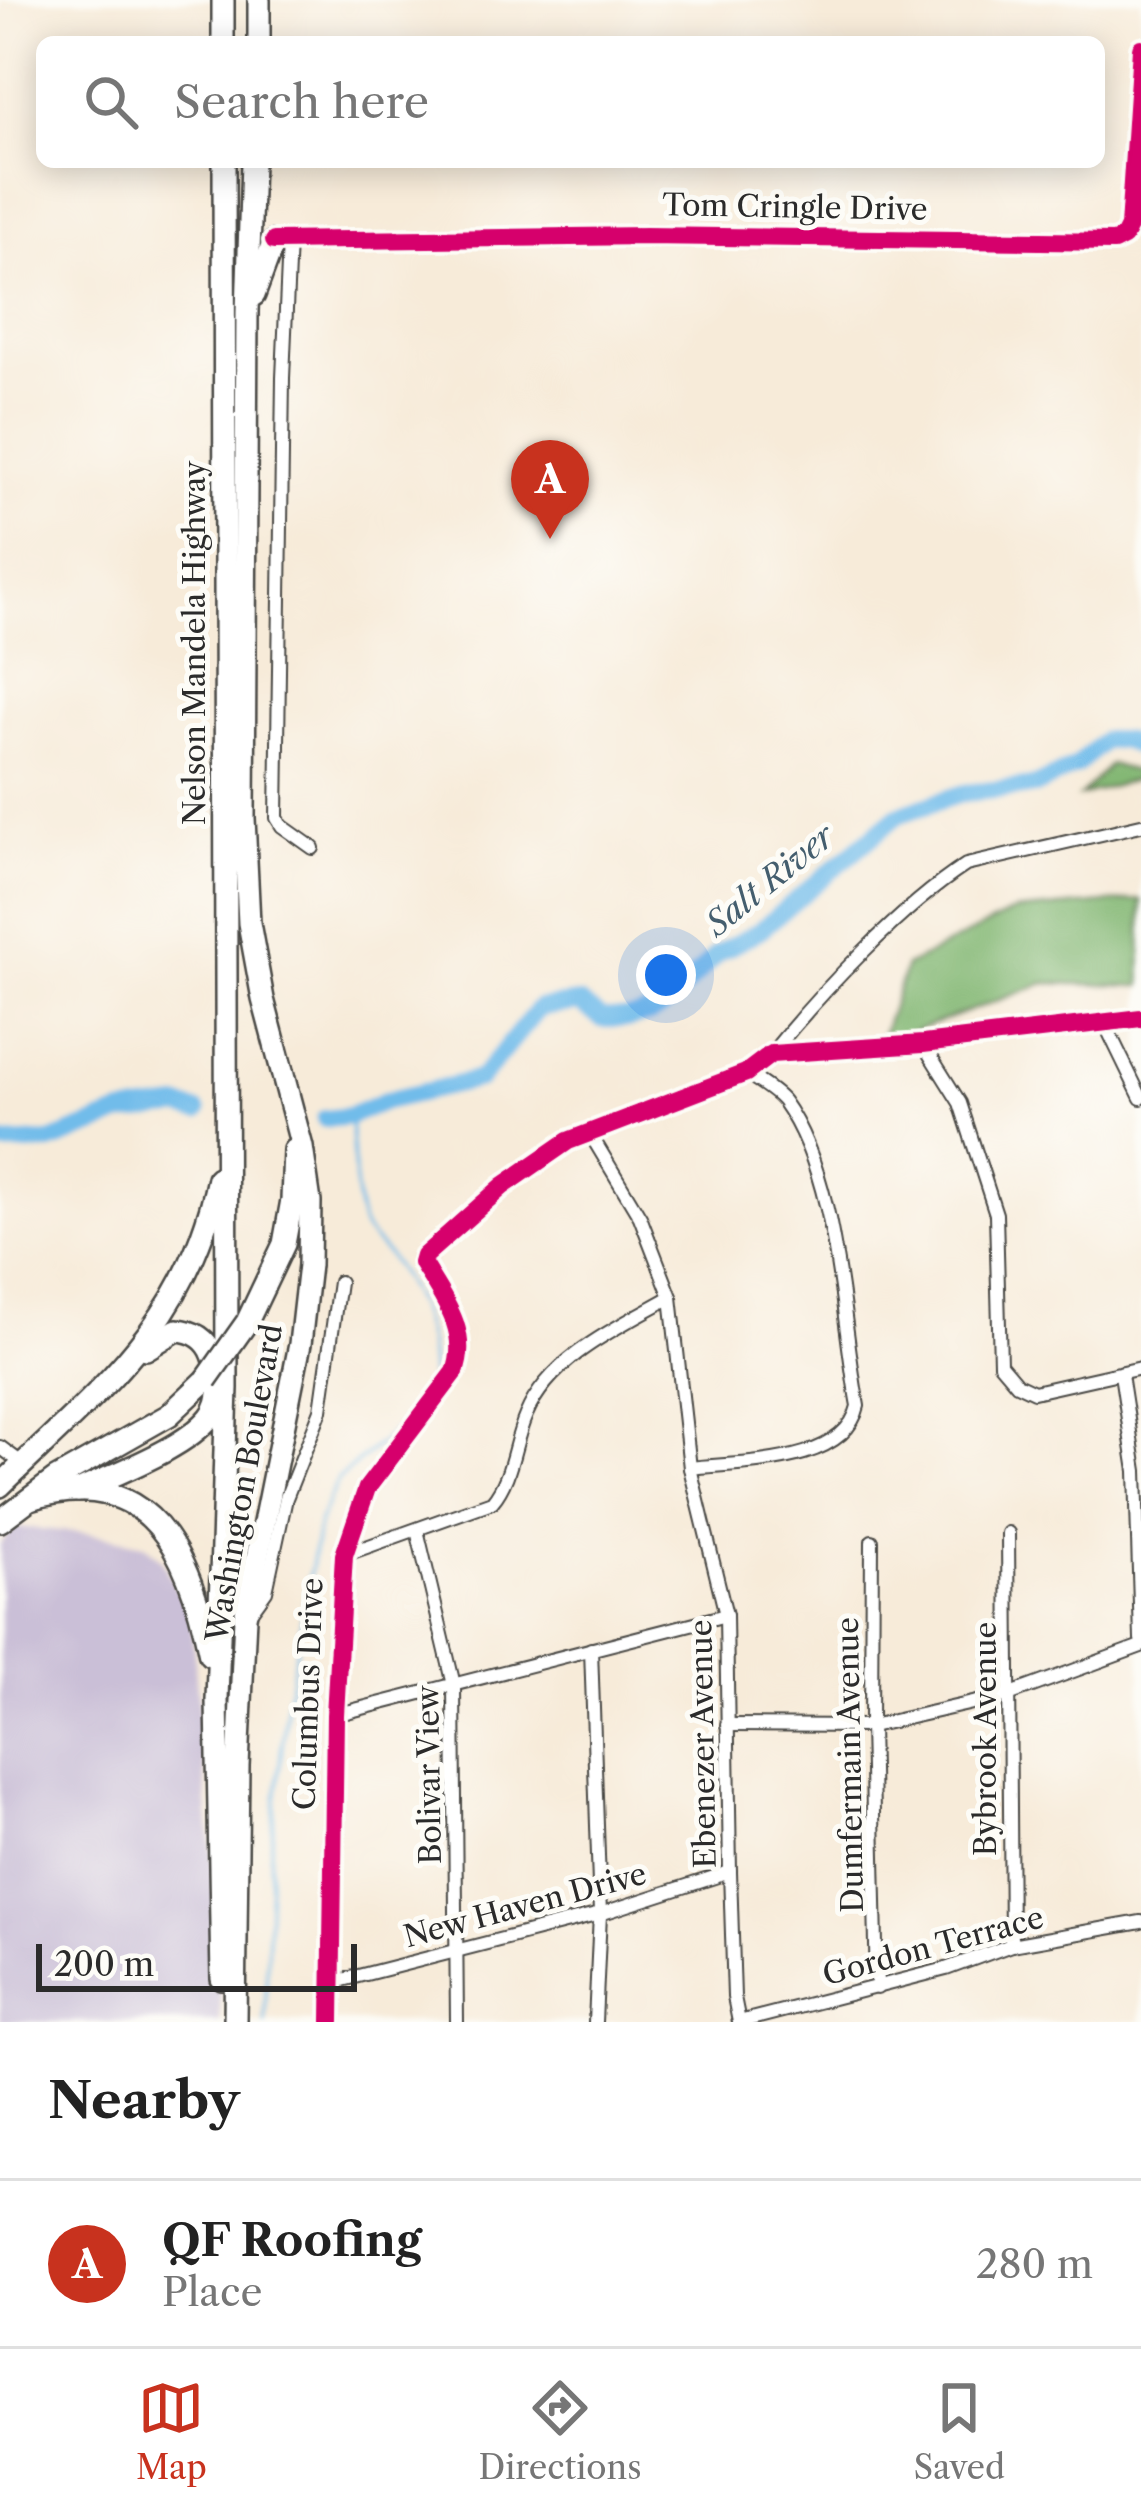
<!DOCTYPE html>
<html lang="en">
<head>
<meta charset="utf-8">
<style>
	:root { --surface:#fff; --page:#f2f2f2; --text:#222; --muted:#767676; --line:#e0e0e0; --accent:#c8321e }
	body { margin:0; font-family:"Libre Caslon Text",serif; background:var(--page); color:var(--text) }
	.scale { position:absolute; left:36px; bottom:30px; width:321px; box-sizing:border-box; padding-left:12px; border:6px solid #2b2b2b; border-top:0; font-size:33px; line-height:42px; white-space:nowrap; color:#2b2b2b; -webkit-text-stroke:9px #fdfcf7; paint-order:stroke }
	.you { position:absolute; left:666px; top:975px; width:42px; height:42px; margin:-30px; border:9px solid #fff; border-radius:50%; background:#1a73e8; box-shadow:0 0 0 18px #1a73e833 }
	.badge { display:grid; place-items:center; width:78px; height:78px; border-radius:50%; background:var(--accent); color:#fff; font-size:39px; font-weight:700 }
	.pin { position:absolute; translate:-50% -99px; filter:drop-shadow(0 3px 6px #0008) }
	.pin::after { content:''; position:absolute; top:63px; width:42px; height:36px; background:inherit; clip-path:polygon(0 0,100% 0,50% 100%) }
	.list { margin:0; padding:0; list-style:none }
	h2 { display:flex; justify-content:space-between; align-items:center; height:156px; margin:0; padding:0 48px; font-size:51px }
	h2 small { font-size:39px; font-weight:400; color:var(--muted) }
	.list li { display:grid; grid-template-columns:78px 1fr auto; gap:36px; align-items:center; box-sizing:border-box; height:168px; padding:0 48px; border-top:3px solid var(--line) }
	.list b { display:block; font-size:45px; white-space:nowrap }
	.list p { margin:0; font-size:39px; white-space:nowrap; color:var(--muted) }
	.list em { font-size:39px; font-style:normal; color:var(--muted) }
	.icon { flex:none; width:66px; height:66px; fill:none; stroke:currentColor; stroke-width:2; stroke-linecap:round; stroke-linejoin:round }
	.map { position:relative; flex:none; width:1141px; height:2022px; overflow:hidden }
	.search { position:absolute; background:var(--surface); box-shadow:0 6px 30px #0003; left:36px; right:36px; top:36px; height:132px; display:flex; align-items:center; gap:30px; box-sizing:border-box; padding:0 42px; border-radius:18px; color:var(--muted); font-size:45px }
	.sheet { height:324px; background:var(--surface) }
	nav { display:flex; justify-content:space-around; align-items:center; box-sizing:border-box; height:168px; border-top:3px solid var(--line); background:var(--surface); font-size:33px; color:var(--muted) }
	nav a { display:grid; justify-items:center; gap:6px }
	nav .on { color:var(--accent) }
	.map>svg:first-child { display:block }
	.industrial { fill:#cabfd7 }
	.forest { fill:#84b874; stroke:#587250; stroke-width:3 }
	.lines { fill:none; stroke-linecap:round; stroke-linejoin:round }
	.stream { stroke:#71bcea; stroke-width:3 }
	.river { stroke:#71bcea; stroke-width:18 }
	.minor-casing { stroke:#4a4845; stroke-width:16 }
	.trunk-casing { stroke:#4a4845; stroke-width:26 }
	.minor { stroke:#fff; stroke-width:12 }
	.trunk { stroke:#fff; stroke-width:21 }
	.trunk-bridge-casing { stroke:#4a4845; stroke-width:26; stroke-linecap:butt }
	.trunk-bridge { stroke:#fff; stroke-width:21 }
	.cycleway-casing { stroke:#fdfcf7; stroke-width:26 }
	.cycleway { stroke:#d6006c; stroke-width:18 }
	.labels { text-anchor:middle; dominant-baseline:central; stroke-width:10; stroke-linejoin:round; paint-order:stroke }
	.street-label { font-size:30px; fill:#2b2b2b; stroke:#fdfcf7 }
	.water-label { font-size:33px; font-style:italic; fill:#445e6e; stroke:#fdfcf7 }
</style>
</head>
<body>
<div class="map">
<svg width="1141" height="2022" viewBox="0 0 1141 2022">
	<rect width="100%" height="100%" fill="#fdfcf7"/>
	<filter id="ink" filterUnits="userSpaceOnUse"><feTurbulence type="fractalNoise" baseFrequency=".00833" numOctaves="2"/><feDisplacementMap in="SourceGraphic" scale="24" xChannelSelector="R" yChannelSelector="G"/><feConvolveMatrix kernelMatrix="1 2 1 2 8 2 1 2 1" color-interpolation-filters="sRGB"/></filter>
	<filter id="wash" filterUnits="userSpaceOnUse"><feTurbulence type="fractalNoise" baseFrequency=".004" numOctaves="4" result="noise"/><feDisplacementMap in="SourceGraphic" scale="48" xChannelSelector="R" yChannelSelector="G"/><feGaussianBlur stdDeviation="2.7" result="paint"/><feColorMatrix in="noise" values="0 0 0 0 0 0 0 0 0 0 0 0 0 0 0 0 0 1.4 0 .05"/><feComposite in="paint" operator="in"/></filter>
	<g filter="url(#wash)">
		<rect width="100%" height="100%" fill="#f7ebd9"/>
		<path class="industrial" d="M 16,1527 L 89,1533 L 144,1544 L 161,1559 L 191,1619 L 221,1959 L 220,2022 L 0,2022 L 0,1544 Z"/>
		<g class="forest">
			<path d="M 1110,764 L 1132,771 L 1141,770 L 1141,778 L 1080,796 Z"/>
			<path d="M 1141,900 L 1141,986 L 1045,983 L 879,1044 L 906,966 L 1014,911 Z"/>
		</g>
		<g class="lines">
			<g class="stream">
				<path d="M 350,1116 C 352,1139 355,1211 364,1228 C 370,1239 382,1247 389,1257 C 419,1299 438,1345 428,1398"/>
				<path d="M 265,2022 L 271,1847 L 286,1709 L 319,1522 L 338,1479 L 415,1414"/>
			</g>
			<g class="river">
				<path d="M 325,1119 L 350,1116 L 385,1101 L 480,1079 L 539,1008 L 579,1003 L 602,1019 L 628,1019 L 652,1013 L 668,1004 L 717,954 L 760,930 L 898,815 L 964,793 L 1035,786 L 1076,766 L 1104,740 L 1123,740 L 1141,748"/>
				<path d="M 0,1144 L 50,1142 L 122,1114 L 180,1107 L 198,1112"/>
			</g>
		</g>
	</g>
	<g filter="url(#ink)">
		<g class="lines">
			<g class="minor-casing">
				<g id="minor">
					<path d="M 274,241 L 646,236 L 1114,242 L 1124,237 L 1129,227 L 1141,48"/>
					<path d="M 289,241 L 283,378 L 277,818 L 282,826 L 313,848"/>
					<path d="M 1103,1020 L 1141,1098"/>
					<path d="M 923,1044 L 960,1103 L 996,1214 L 1000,1364 L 1017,1384 L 1034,1392 L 1141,1368"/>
					<path d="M 771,1054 C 820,993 901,907 966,865 L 1141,825"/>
					<path d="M 589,1132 L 640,1217 L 671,1297 L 690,1468 L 726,1615 L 730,1872 L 734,1997 L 739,2022"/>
					<path d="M 1121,1374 L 1136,1471 L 1141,1639"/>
					<path d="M 0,1447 L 23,1464"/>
					<path d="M 690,1468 C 741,1462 844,1466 858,1406 C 841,1315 838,1177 783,1101 C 774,1090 757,1081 746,1073"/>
					<path d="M 417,1530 L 454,1685 L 457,2022"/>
					<path d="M 1008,1533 L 1011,1945"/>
					<path d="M 872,1541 L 871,1726 L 877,1988"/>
					<path d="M 344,1555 L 492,1502 C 513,1477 513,1444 526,1415 C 550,1357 620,1326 671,1297"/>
					<path d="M 250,1613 L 266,1591 L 286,1498 L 321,1410 L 339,1282"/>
					<path d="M 591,1649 L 600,1914 L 595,2022"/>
					<path d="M 335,1715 L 726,1615"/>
					<path d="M 727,1725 L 871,1726 L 1008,1695 L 1141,1646"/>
					<path d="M 331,1983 L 600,1914 L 730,1872"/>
					<path d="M 331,2022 L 335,1715 L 344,1555 L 367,1488 L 455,1372 C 470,1331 443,1298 422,1263 L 424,1256 L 503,1186 L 568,1141 L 746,1073 L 771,1054 L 923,1044 L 1141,1018"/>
					<path d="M 739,2022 L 946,1969 L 1011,1945 L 1141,1922"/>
				</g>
			</g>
			<g class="trunk-casing">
				<g id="trunk">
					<path d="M 223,0 L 223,42"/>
					<path d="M 259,0 L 259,42"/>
					<path d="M 254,295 L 274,241"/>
					<path d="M 247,1322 L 284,1244 L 292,1200 L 294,1150"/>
					<path d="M 0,1486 C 99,1390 189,1322 218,1178"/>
					<path d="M 79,1491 C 116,1473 184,1449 210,1417 C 224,1400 220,1374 213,1355 C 207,1339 194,1331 177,1330 L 146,1349"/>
					<path d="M 30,1499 C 152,1462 190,1556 210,1655"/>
					<path d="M 0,1521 L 56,1479 L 169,1415 L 206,1380"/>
					<path d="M 222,1979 L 217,1700 L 227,1388 L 224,162"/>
					<path d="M 235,2022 L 238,1766 L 245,1617 L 300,1344 L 309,1265 L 310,1202 L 302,1147 L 263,999 L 249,923 L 244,818 L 247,312 L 252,162"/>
				</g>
			</g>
			<use href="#minor" class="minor"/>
			<use href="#trunk" class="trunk"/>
			<g class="trunk-bridge-casing">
				<path id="trunk-bridge" d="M 206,1380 L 247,1322"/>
			</g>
			<use href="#trunk-bridge" class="trunk-bridge"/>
			<g class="cycleway-casing">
				<g id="cycleway">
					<path d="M 274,241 L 646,236 L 1114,242 L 1124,237 L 1129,227 L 1141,48"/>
					<path d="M 331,2022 L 335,1715 L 344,1555 L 367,1488 L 455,1372 C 470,1331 443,1298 422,1263 L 424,1256 L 503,1186 L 568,1141 L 746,1073 L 771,1054 L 923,1044 L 1141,1018"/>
				</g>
			</g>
			<use href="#cycleway" class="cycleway"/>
		</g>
	</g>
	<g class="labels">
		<g class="street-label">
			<text transform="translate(795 207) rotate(1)">Tom Cringle Drive</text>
			<text transform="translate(194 643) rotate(-90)">Nelson Mandela Highway</text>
			<text transform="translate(244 1483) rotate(-80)">Washington Boulevard</text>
			<text transform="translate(308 1694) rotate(-88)">Columbus Drive</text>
			<text transform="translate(985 1739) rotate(-90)">Bybrook Avenue</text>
			<text transform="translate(703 1744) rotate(-91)">Ebenezer Avenue</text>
			<text transform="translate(850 1765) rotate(-91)">Dumfermain Avenue</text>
			<text transform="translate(429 1775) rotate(-91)">Bolivar View</text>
			<text transform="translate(525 1905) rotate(-15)">New Haven Drive</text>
			<text transform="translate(933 1946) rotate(-15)">Gordon Terrace</text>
		</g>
		<g class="water-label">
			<text transform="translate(770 880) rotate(-39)">Salt River</text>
		</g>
	</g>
</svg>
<div class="scale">200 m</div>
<div class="you"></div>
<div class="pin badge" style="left:550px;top:539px">A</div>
<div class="search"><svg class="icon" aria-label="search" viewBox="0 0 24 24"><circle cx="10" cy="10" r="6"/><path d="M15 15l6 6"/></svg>Search here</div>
</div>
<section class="sheet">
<h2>Nearby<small></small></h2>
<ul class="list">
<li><span class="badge">A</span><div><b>QF Roofing</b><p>Place</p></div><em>280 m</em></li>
</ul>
</section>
<nav>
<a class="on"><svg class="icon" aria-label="map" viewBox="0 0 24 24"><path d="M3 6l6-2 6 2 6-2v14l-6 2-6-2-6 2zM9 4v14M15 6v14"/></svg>Map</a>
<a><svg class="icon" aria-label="directions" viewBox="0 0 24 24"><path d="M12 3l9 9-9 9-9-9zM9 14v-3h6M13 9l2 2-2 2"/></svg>Directions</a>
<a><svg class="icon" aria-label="saved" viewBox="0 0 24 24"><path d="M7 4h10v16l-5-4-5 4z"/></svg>Saved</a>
</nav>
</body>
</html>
